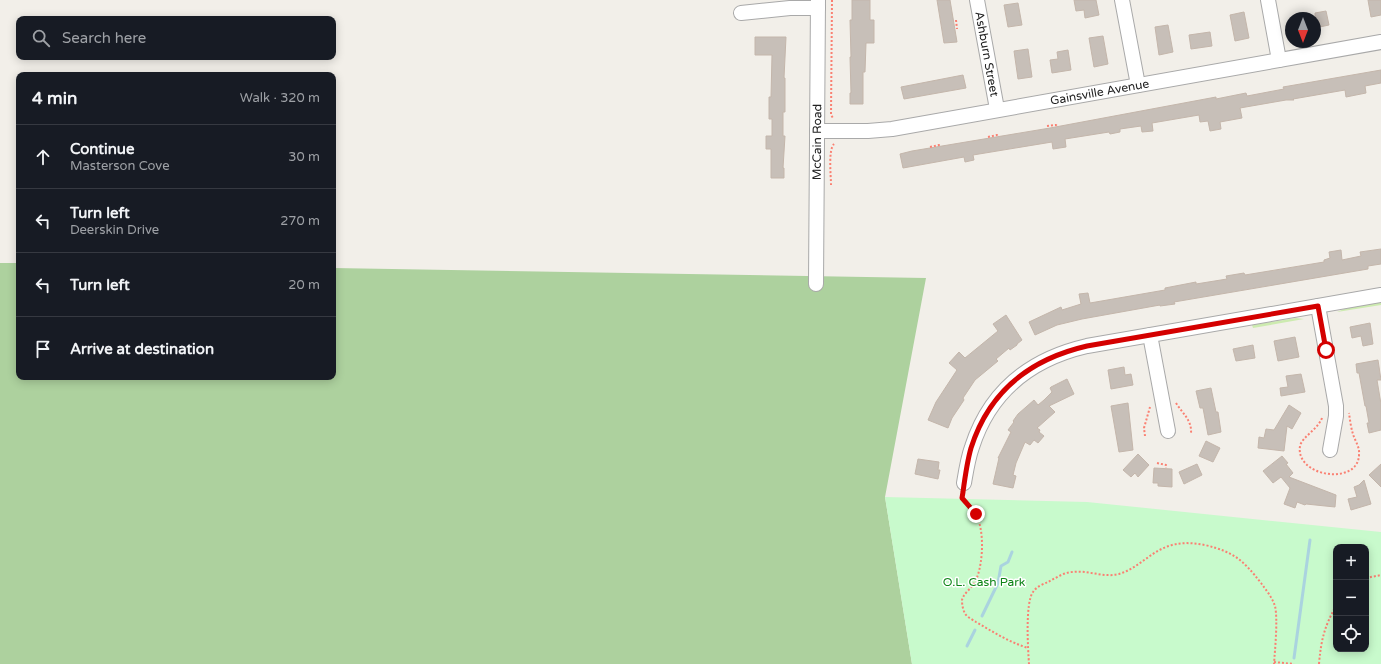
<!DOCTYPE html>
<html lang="en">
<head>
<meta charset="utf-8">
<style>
	:root { --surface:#171b24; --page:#20242c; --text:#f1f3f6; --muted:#9ea1a6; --line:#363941 }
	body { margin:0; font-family:"Varela Round",sans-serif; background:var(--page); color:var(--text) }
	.controls { position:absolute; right:12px; bottom:12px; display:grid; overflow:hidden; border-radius:8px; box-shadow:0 2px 10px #0003 }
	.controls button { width:36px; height:36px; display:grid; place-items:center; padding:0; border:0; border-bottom:1px solid var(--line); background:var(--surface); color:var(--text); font:20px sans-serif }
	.compass { position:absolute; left:1285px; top:12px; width:36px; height:36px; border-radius:50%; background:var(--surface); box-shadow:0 2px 10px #0003; rotate:180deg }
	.stop { position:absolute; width:12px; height:12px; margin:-9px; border:3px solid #d40000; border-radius:50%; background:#fff }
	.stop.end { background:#d40000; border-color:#fff; box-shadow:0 1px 4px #0008 }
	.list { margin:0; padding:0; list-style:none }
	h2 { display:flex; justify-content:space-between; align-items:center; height:52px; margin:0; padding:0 16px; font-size:17px }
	h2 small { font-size:13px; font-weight:400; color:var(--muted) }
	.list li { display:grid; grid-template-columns:26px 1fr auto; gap:12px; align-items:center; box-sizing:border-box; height:64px; padding:0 16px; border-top:1px solid var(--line) }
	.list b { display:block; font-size:15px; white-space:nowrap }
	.list p { margin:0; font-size:13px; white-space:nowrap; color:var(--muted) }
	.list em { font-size:13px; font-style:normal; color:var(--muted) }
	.icon { flex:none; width:22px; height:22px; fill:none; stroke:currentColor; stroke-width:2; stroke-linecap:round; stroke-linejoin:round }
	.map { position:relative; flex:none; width:1381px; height:664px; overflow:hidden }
	.search { position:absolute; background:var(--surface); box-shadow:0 2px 10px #0003; left:16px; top:16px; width:320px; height:44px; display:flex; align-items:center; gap:10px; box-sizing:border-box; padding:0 14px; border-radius:8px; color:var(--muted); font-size:15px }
	.panel { position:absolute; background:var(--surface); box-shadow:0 2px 10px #0003; left:16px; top:72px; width:320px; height:308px; border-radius:8px }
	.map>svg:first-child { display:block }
	.grass { fill:#cdebb0 }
	.forest { fill:#add19e }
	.park { fill:#c8facc; fill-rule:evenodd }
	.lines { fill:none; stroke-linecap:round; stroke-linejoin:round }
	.stream { stroke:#aad3df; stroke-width:3 }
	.building { fill:#c7bfb8; stroke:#c4b6ab }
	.minor-casing { stroke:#a9a9a9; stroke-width:16 }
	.path { stroke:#fa8072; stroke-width:2; stroke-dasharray:2 2; stroke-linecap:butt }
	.minor { stroke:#fff; stroke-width:14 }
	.route { stroke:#d40000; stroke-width:5 }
	.labels { text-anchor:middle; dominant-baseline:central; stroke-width:3; stroke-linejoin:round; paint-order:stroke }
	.street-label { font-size:12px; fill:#222; stroke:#fff }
	.park-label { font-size:12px; fill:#0c8416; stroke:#fff }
</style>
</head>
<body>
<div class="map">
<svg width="1381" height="664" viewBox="0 0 1381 664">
	<rect width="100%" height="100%" fill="#f2efe9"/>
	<g class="grass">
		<path d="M 1381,302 L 1381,305 L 1337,312 L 1344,309 Z"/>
		<path d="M 1296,318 L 1304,319 L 1253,328 L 1252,325 Z"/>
	</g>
	<path class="forest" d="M 0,263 L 19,263 L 19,377 L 333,377 L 333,268 L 926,278 L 885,497 L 912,664 L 0,664 Z"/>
	<path class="park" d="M 885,497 L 1087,502 L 1381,532 L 1381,664 L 912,664 ZM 1336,547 L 1366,547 L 1366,649 L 1336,649 Z"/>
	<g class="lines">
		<g class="stream">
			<path d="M 982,616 L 998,583 L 1001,566 L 1008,562 L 1012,552"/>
			<path d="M 967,646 L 975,630"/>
			<path d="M 1294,658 L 1310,540"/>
		</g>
	</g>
	<g class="building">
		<path d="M 852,0 L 870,0 L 870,20 L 874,20 L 874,43 L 866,43 L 865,72 L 863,72 L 863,104 L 850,104 L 850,93 L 851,93 L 850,57 L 851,57 L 850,20 L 852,20 Z"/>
		<path d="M 937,0 L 950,0 L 957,42 L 944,43 Z"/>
		<path d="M 1074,0 L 1096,0 L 1099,15 L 1085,18 L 1084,10 L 1076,11 Z"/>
		<path d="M 1368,0 L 1381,0 L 1381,15 L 1371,17 Z"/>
		<path d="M 1018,3 L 1022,25 L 1008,27 L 1004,5 Z"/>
		<path d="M 1326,11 L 1329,25 L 1315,28 L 1315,13 Z"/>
		<path d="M 1244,12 L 1249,38 L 1235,41 L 1230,15 Z"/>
		<path d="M 1168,25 L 1173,52 L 1159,55 L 1155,27 Z"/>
		<path d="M 1210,32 L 1212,46 L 1191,49 L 1189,35 Z"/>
		<path d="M 1103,36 L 1108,64 L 1094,67 L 1089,38 Z"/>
		<path d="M 755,37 L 786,37 L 784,78 L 785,78 L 785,112 L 783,112 L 783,136 L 785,136 L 783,168 L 784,168 L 784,178 L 771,178 L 771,149 L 766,149 L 766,136 L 772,136 L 772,119 L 769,119 L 769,97 L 771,97 L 772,55 L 755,55 Z"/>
		<path d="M 1028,49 L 1032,77 L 1018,79 L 1014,51 Z"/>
		<path d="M 1068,50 L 1071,70 L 1052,73 L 1050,60 L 1058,59 L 1057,52 Z"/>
		<path d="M 1381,70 L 1381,83 L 1365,86 L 1366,93 L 1346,97 L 1345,90 L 1293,99 L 1294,100 L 1286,100 L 1240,108 L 1242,118 L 1220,122 L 1221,129 L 1210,131 L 1208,121 L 1200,122 L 1199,115 L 1152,123 L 1153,131 L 1142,132 L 1141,126 L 1120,129 L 1120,132 L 1110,134 L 1109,132 L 1065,139 L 1066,147 L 1053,149 L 1052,142 L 973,155 L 974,160 L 965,162 L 964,157 L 903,168 L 900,154 L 912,151 L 1050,128 L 1216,97 L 1216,99 L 1246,93 L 1247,96 L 1284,89 L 1283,87 Z"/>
		<path d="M 963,75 L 966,88 L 904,99 L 901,87 Z"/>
		<path d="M 1381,249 L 1381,264 L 1368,266 L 1368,269 L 1174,302 L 1175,304 L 1160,306 L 1160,305 L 1082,319 L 1057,325 L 1035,335 L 1029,322 L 1061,307 L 1062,310 L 1081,304 L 1079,294 L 1088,293 L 1090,303 L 1165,290 L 1165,288 L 1196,282 L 1196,284 L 1227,279 L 1226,276 L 1244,273 L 1245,275 L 1324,262 L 1324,260 L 1330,258 L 1329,252 L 1341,250 L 1342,260 L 1361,256 L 1360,252 Z"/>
		<path d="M 1006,315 L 1022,340 L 1017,344 L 1017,345 L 1010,350 L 1009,348 L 996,359 L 998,361 L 975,380 L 963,398 L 964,400 L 952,418 L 948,428 L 928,420 L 936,402 L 957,370 L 949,363 L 959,352 L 965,358 L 998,331 L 993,324 Z"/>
		<path d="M 1370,323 L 1373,344 L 1363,346 L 1361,336 L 1352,338 L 1350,327 Z"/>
		<path d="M 1295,337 L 1299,357 L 1278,361 L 1274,341 Z"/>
		<path d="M 1253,345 L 1255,358 L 1236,361 L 1233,349 Z"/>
		<path d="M 1378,360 L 1381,380 L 1377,380 L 1381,404 L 1381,430 L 1369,433 L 1367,423 L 1369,423 L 1366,406 L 1365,406 L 1359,373 L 1357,373 L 1356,364 Z"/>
		<path d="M 1124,367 L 1125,375 L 1131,374 L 1133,385 L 1111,389 L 1108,370 Z"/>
		<path d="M 1301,374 L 1305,392 L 1281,396 L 1280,388 L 1288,387 L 1286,376 Z"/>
		<path d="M 1067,379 L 1074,394 L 1049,406 L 1055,412 L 1037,428 L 1040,430 L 1039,432 L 1044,436 L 1038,443 L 1034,440 L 1030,445 L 1025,442 L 1016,463 L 1013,475 L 1016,476 L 1013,488 L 993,484 L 999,458 L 998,458 L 1011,432 L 1008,430 L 1014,422 L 1013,421 L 1018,414 L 1034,400 L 1038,405 L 1044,400 L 1052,392 L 1050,388 L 1051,387 Z"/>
		<path d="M 1211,388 L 1216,412 L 1218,412 L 1221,432 L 1208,435 L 1203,408 L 1200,408 L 1196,391 Z"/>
		<path d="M 1128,403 L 1133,450 L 1119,452 L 1111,406 Z"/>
		<path d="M 1289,405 L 1301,413 L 1292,429 L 1287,426 L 1284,451 L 1258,448 L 1259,437 L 1264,438 L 1266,429 L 1274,430 Z"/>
		<path d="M 1206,441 L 1220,448 L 1213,462 L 1199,456 Z"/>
		<path d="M 1138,454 L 1149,465 L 1138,477 L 1135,473 L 1131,477 L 1123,470 Z"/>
		<path d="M 1282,456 L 1288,463 L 1286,464 L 1293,473 L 1289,477 L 1336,495 L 1335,507 L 1306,504 L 1305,505 L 1297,502 L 1295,508 L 1284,504 L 1290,488 L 1281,477 L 1273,483 L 1263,471 Z"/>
		<path d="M 918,459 L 939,462 L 938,470 L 940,470 L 938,479 L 915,474 Z"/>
		<path d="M 1197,464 L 1202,475 L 1184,484 L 1179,472 Z"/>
		<path d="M 1381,464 L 1381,487 L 1369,475 Z"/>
		<path d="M 1154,468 L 1172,469 L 1172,487 L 1158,486 L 1158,483 L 1153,483 Z"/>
		<path d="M 1364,480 L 1371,504 L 1351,510 L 1348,499 L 1357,497 L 1354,487 L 1359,485 Z"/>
	</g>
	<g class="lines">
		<g class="minor-casing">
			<g id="minor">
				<path id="s1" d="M 977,0 L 997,109"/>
				<path d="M 1122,0 L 1138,85"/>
				<path d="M 1268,0 L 1279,60"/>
				<path d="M 741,13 L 790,8 L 818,8"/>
				<path id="s2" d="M 817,131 L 868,131 L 892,129 L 1381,42"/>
				<path id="s3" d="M 816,284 L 818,0"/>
				<path d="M 1318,306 L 1336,406 L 1336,416 L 1330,450"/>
				<path d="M 1150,335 L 1168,431"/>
				<path d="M 964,483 C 966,471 968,458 972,447 C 990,391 1031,359 1087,346 L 1381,295"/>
			</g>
		</g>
		<g class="path">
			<path d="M 832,0 L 831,115 L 833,118"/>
			<path d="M 956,20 L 957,29"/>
			<path d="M 1047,126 L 1056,125 L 1057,126"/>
			<path d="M 988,137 L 997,135 L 998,137"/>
			<path d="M 930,147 L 939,145 L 939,147"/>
			<path d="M 831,185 C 831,176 828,150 834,144"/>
			<path d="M 1176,403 C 1182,413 1192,420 1191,433"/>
			<path d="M 1322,418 C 1318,429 1302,437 1300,446 C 1295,477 1358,486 1359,455 C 1360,447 1355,441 1353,434 C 1351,428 1350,420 1349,413"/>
			<path d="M 1145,436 L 1144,428 L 1150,407"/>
			<path d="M 1157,463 L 1166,465 L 1166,468"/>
			<path d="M 963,494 L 962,498 C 966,504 973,508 976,515 C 985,531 983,564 976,580 C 973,588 964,592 962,600 C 962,605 963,611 966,615 C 969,618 973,620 976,622 C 993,632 1009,642 1028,648"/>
			<path d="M 1366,578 L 1381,575"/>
			<path d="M 1274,662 L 1294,664"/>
			<path d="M 1029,664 C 1028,649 1025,603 1033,592 C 1036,587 1043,584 1048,582 C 1056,578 1064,572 1073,572 C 1088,570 1104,578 1119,574 C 1139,568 1152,550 1172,545 C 1183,542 1194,543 1205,545 C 1234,552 1243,560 1261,583 C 1266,590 1272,597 1275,606 C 1278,620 1275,649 1274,664"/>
			<path d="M 1319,664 C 1321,641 1324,627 1336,606"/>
		</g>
		<use href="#minor" class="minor"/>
	</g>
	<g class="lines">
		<path class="route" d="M 976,514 L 962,498 L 963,492 C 965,477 967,462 971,448 C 989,391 1031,359 1087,346 L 1318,306 L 1326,350"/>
	</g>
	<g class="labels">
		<g class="street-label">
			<text stroke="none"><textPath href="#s1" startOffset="55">Ashburn Street</textPath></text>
			<text stroke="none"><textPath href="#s2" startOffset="286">Gainsville Avenue</textPath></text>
			<text stroke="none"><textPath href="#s3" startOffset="142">McCain Road</textPath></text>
		</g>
		<g class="park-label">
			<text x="984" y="582">O.L. Cash Park</text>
		</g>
	</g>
</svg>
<div class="controls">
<button>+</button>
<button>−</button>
<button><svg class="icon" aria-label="locate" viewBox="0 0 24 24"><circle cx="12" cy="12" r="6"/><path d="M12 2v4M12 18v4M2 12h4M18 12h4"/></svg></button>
</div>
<svg class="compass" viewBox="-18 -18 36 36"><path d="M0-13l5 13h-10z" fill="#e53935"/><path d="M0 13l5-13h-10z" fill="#9ea1a6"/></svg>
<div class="stop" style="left:1326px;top:350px"></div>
<div class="stop end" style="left:976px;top:514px"></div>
<div class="search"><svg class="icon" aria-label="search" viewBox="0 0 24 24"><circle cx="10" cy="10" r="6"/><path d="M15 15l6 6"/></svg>Search here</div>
<section class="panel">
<h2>4 min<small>Walk · 320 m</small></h2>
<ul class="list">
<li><svg class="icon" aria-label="ahead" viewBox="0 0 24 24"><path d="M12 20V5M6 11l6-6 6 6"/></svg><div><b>Continue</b><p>Masterson Cove</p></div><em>30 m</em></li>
<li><svg class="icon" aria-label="left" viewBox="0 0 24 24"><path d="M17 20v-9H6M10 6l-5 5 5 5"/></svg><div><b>Turn left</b><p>Deerskin Drive</p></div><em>270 m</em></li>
<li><svg class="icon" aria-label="left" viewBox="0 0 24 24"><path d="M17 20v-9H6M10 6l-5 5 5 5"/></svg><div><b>Turn left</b></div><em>20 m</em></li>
<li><svg class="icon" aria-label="arrive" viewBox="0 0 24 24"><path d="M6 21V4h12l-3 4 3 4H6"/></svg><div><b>Arrive at destination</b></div></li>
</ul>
</section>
</div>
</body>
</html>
